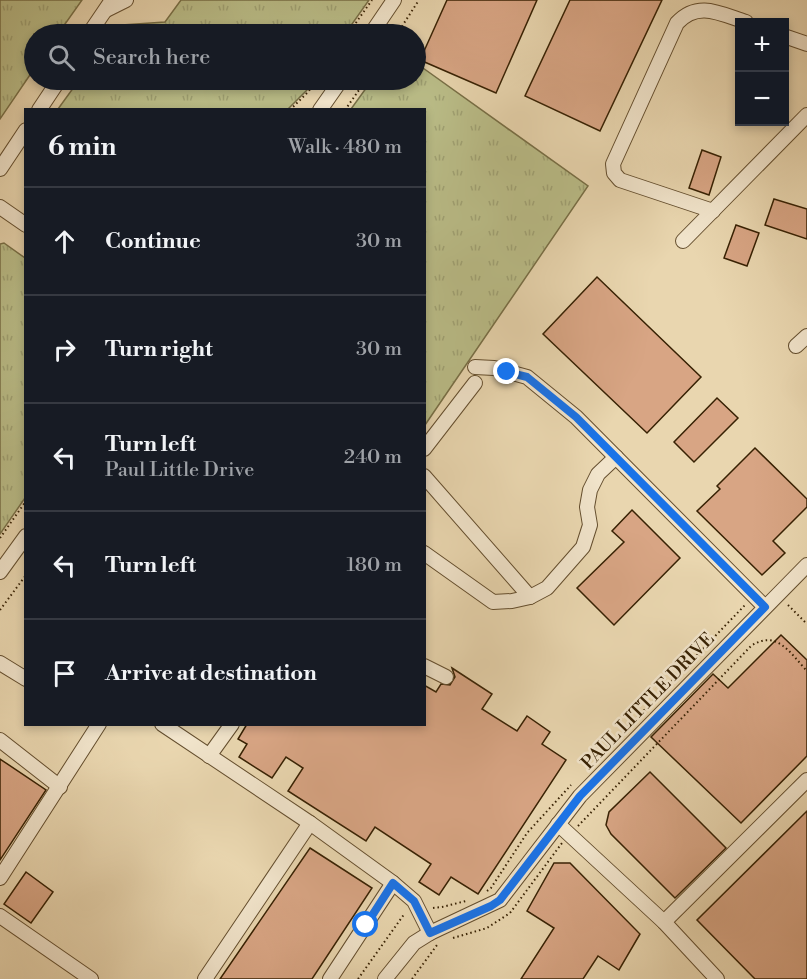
<!DOCTYPE html>
<html lang="en">
<head>
<meta charset="utf-8">
<style>
	:root { --surface:#171b24; --page:#20242c; --text:#f1f3f6; --muted:#9ea1a6; --line:#363941 }
	body { margin:0; font-family:"Libre Bodoni",serif; background:var(--page); color:var(--text) }
	.controls { position:absolute; right:18px; top:18px; display:grid; overflow:hidden; border-radius:0px; box-shadow:0 3px 9px #0003 }
	.controls button { width:54px; height:54px; display:grid; place-items:center; padding:0; border:0; border-bottom:2px solid var(--line); background:var(--surface); color:var(--text); font:30px sans-serif }
	.stop { position:absolute; width:18px; height:18px; margin:-14px; border:4px solid #1a73e8; border-radius:50%; background:#fff }
	.stop.end { background:#1a73e8; border-color:#fff; box-shadow:0 2px 6px #0008 }
	.list { margin:0; padding:0; list-style:none }
	h2 { display:flex; justify-content:space-between; align-items:center; height:78px; margin:0; padding:0 24px; font-size:26px }
	h2 small { font-size:20px; font-weight:400; color:var(--muted) }
	.list li { display:grid; grid-template-columns:39px 1fr auto; gap:18px; align-items:center; box-sizing:border-box; height:108px; padding:0 24px; border-top:2px solid var(--line) }
	.list b { display:block; font-size:22px; white-space:nowrap }
	.list p { margin:0; font-size:20px; white-space:nowrap; color:var(--muted) }
	.list em { font-size:20px; font-style:normal; color:var(--muted) }
	.icon { flex:none; width:33px; height:33px; fill:none; stroke:currentColor; stroke-width:2; stroke-linecap:round; stroke-linejoin:round }
	.map { position:relative; flex:none; width:807px; height:979px; overflow:hidden }
	.search { position:absolute; background:var(--surface); box-shadow:0 3px 9px #0003; left:24px; top:24px; width:402px; height:66px; display:flex; align-items:center; gap:15px; box-sizing:border-box; padding:0 21px; border-radius:33px; color:var(--muted); font-size:22px }
	.panel { position:absolute; background:var(--surface); box-shadow:0 3px 9px #0003; left:24px; top:108px; width:402px; height:618px; border-radius:0px }
	.map>svg:first-child { display:block }
	.grass { fill:url(#grass-tufts); stroke:#786f46; stroke-width:1.5 }
	.building { fill:#d8a584; stroke:#372103; stroke-width:1.5 }
	.lines { fill:none; stroke-linecap:round; stroke-linejoin:round }
	.minor-casing { stroke:#644e2e; stroke-width:16 }
	.path { stroke:#372103; stroke-width:2; stroke-dasharray:1.5 3; stroke-linecap:butt }
	.minor { stroke:#f1e4cb; stroke-width:14 }
	.route { stroke:#1a73e8; stroke-width:8 }
	.labels { text-anchor:middle; dominant-baseline:central; stroke-width:5; stroke-linejoin:round; paint-order:stroke }
	.street-label { font-size:18px; fill:#372103; stroke:#f1e4cb }
</style>
</head>
<body>
<div class="map">
<svg width="807" height="979" viewBox="0 0 807 979">
	<defs>
		<pattern id="grass-tufts" width="24" height="20" patternUnits="userSpaceOnUse" patternTransform="scale(1.5)"><rect width="24" height="20" fill="#babd88"/><path d="M3 7l-1-3M5 7V3M7 7l1-3M15 17l-1-3M17 17v-4M19 17l1-3" fill="none" stroke="#a0a274"/></pattern>
	</defs>
	<rect width="100%" height="100%" fill="#e9d6af"/>
	<filter id="stains"><feTurbulence type="fractalNoise" baseFrequency=".00333" numOctaves="4"/><feColorMatrix values="0 0 0 0 .2 0 0 0 0 .09 0 0 0 0 .02 0 0 0 .5 -.17"/></filter>
	<radialGradient id="worn" r=".72"><stop offset=".6" stop-color="#630" stop-opacity="0"/><stop offset="1" stop-color="#630" stop-opacity=".3"/></radialGradient>
	<g class="grass">
		<path d="M 0,0 L 82,0 L 58,34 L 34,34 L 34,69 L 0,119 Z"/>
		<path d="M 181,0 L 369,0 L 345,34 L 109,34 L 122,25 L 165,22 Z"/>
		<path d="M 416,63 L 588,186 L 425,425 L 424,110 L 351,109 L 372,80 L 416,80 Z"/>
		<path d="M 79,80 L 314,80 L 307,90 L 288,109 L 58,109 Z"/>
		<path d="M 4,243 L 25,258 L 25,498 L 0,534 L 0,244 Z"/>
	</g>
	<g class="building">
		<path d="M 447,0 L 537,0 L 496,93 L 420,60 Z"/>
		<path d="M 570,0 L 662,0 L 600,131 L 525,96 Z"/>
		<path d="M 702,150 L 721,157 L 709,195 L 689,188 Z"/>
		<path d="M 774,199 L 807,209 L 807,239 L 765,225 Z"/>
		<path d="M 736,225 L 759,233 L 747,266 L 724,258 Z"/>
		<path d="M 597,277 L 701,377 L 647,433 L 543,334 Z"/>
		<path d="M 717,398 L 738,418 L 694,462 L 674,442 Z"/>
		<path d="M 755,448 L 807,499 L 807,507 L 773,541 L 785,553 L 762,575 L 697,511 L 720,489 L 717,486 Z"/>
		<path d="M 632,510 L 680,558 L 614,625 L 577,588 L 624,542 L 612,531 Z"/>
		<path d="M 781,635 L 807,660 L 807,756 L 741,823 L 651,737 L 713,674 L 728,688 Z"/>
		<path d="M 452,668 L 492,694 L 482,709 L 517,731 L 527,716 L 550,732 L 542,744 L 566,760 L 478,894 L 451,877 L 439,895 L 419,882 L 431,864 L 375,827 L 366,841 L 288,791 L 303,768 L 286,757 L 272,778 L 239,757 L 247,744 L 238,739 L 247,724 L 424,724 L 424,685 L 436,692 L 441,684 L 450,685 L 455,677 Z"/>
		<path d="M 0,759 L 46,790 L 0,860 Z"/>
		<path d="M 650,772 L 726,848 L 675,898 L 611,834 L 606,825 L 609,812 Z"/>
		<path d="M 807,811 L 807,979 L 755,979 L 697,920 Z"/>
		<path d="M 310,848 L 372,888 L 312,979 L 220,979 Z"/>
		<path d="M 554,863 L 570,863 L 640,934 L 619,970 L 598,956 L 583,979 L 521,979 L 554,928 L 527,911 Z"/>
		<path d="M 26,872 L 53,892 L 31,923 L 4,904 Z"/>
	</g>
	<g class="lines">
		<g class="minor-casing">
			<g id="minor">
				<path d="M 106,10 L 126,0"/>
				<path d="M 89,34 L 112,0"/>
				<path d="M 371,34 L 394,0"/>
				<path d="M 784,36 L 807,44"/>
				<path d="M 39,110 L 59,80"/>
				<path d="M 320,110 L 341,80"/>
				<path d="M 0,169 L 26,130"/>
				<path d="M 0,207 L 26,225"/>
				<path d="M 713,211 L 620,180 L 614,173 L 613,164 L 677,23 C 698,0 721,14 746,22"/>
				<path d="M 683,241 L 807,115"/>
				<path d="M 796,346 L 807,336"/>
				<path d="M 475,367 L 494,368 L 527,377 L 576,417 L 765,607"/>
				<path d="M 424,449 L 475,383"/>
				<path d="M 424,476 L 530,597"/>
				<path d="M 424,553 L 493,602 L 512,601 L 530,597 L 547,588 L 583,547 L 590,525 L 587,507 L 590,490 L 598,474 L 616,457"/>
				<path d="M 0,572 L 26,536"/>
				<path d="M 0,663 L 26,679"/>
				<path d="M 424,666 L 446,677"/>
				<path d="M 162,724 L 310,823 L 393,883 L 414,901 L 430,933"/>
				<path d="M 0,740 L 60,787"/>
				<path d="M 209,756 L 232,724"/>
				<path d="M 558,824 L 664,922 L 717,979"/>
				<path d="M 0,878 L 99,724"/>
				<path d="M 0,916 L 91,979"/>
				<path d="M 664,922 L 807,780"/>
				<path d="M 205,979 L 310,823"/>
				<path d="M 330,979 L 393,883"/>
				<path d="M 385,979 L 414,943 L 430,933 L 500,900 L 580,796 L 807,565"/>
			</g>
		</g>
		<g class="path">
			<path d="M 348,34 L 372,0"/>
			<path d="M 397,34 L 419,0"/>
			<path d="M 290,110 L 308,92 L 317,80"/>
			<path d="M 345,110 L 366,80"/>
			<path d="M 0,538 L 26,501"/>
			<path d="M 788,605 L 807,624"/>
			<path d="M 0,610 L 26,575"/>
			<path d="M 625,730 L 746,604"/>
			<path d="M 578,826 L 751,646 C 777,629 790,653 807,671"/>
			<path d="M 487,891 L 491,888 L 527,833 L 571,785"/>
			<path d="M 433,908 L 442,907 L 466,901"/>
			<path d="M 453,938 L 487,928 L 510,913 L 562,843"/>
			<path d="M 358,979 L 405,913"/>
			<path d="M 412,979 L 437,945"/>
		</g>
		<use href="#minor" class="minor"/>
	</g>
	<g class="lines">
		<path class="route" d="M 366,925 L 393,883 L 414,901 L 430,933 L 491,906 L 500,900 L 580,796 L 765,607 L 576,417 L 527,377 L 507,372"/>
	</g>
	<g class="labels">
		<g class="street-label">
			<text transform="translate(648 701) rotate(-46)">PAUL LITTLE DRIVE</text>
		</g>
	</g>
	<rect width="100%" height="100%" filter="url(#stains)"/>
	<rect width="100%" height="100%" fill="url(#worn)"/>
</svg>
<div class="controls">
<button>+</button>
<button>−</button>
</div>
<div class="stop" style="left:366px;top:925px"></div>
<div class="stop end" style="left:507px;top:372px"></div>
<div class="search"><svg class="icon" aria-label="search" viewBox="0 0 24 24"><circle cx="10" cy="10" r="6"/><path d="M15 15l6 6"/></svg>Search here</div>
<section class="panel">
<h2>6 min<small>Walk · 480 m</small></h2>
<ul class="list">
<li><svg class="icon" aria-label="ahead" viewBox="0 0 24 24"><path d="M12 20V5M6 11l6-6 6 6"/></svg><div><b>Continue</b></div><em>30 m</em></li>
<li><svg class="icon" aria-label="right" viewBox="0 0 24 24"><path d="M7 20v-9h11M14 6l5 5-5 5"/></svg><div><b>Turn right</b></div><em>30 m</em></li>
<li><svg class="icon" aria-label="left" viewBox="0 0 24 24"><path d="M17 20v-9H6M10 6l-5 5 5 5"/></svg><div><b>Turn left</b><p>Paul Little Drive</p></div><em>240 m</em></li>
<li><svg class="icon" aria-label="left" viewBox="0 0 24 24"><path d="M17 20v-9H6M10 6l-5 5 5 5"/></svg><div><b>Turn left</b></div><em>180 m</em></li>
<li><svg class="icon" aria-label="arrive" viewBox="0 0 24 24"><path d="M6 21V4h12l-3 4 3 4H6"/></svg><div><b>Arrive at destination</b></div></li>
</ul>
</section>
</div>
</body>
</html>
